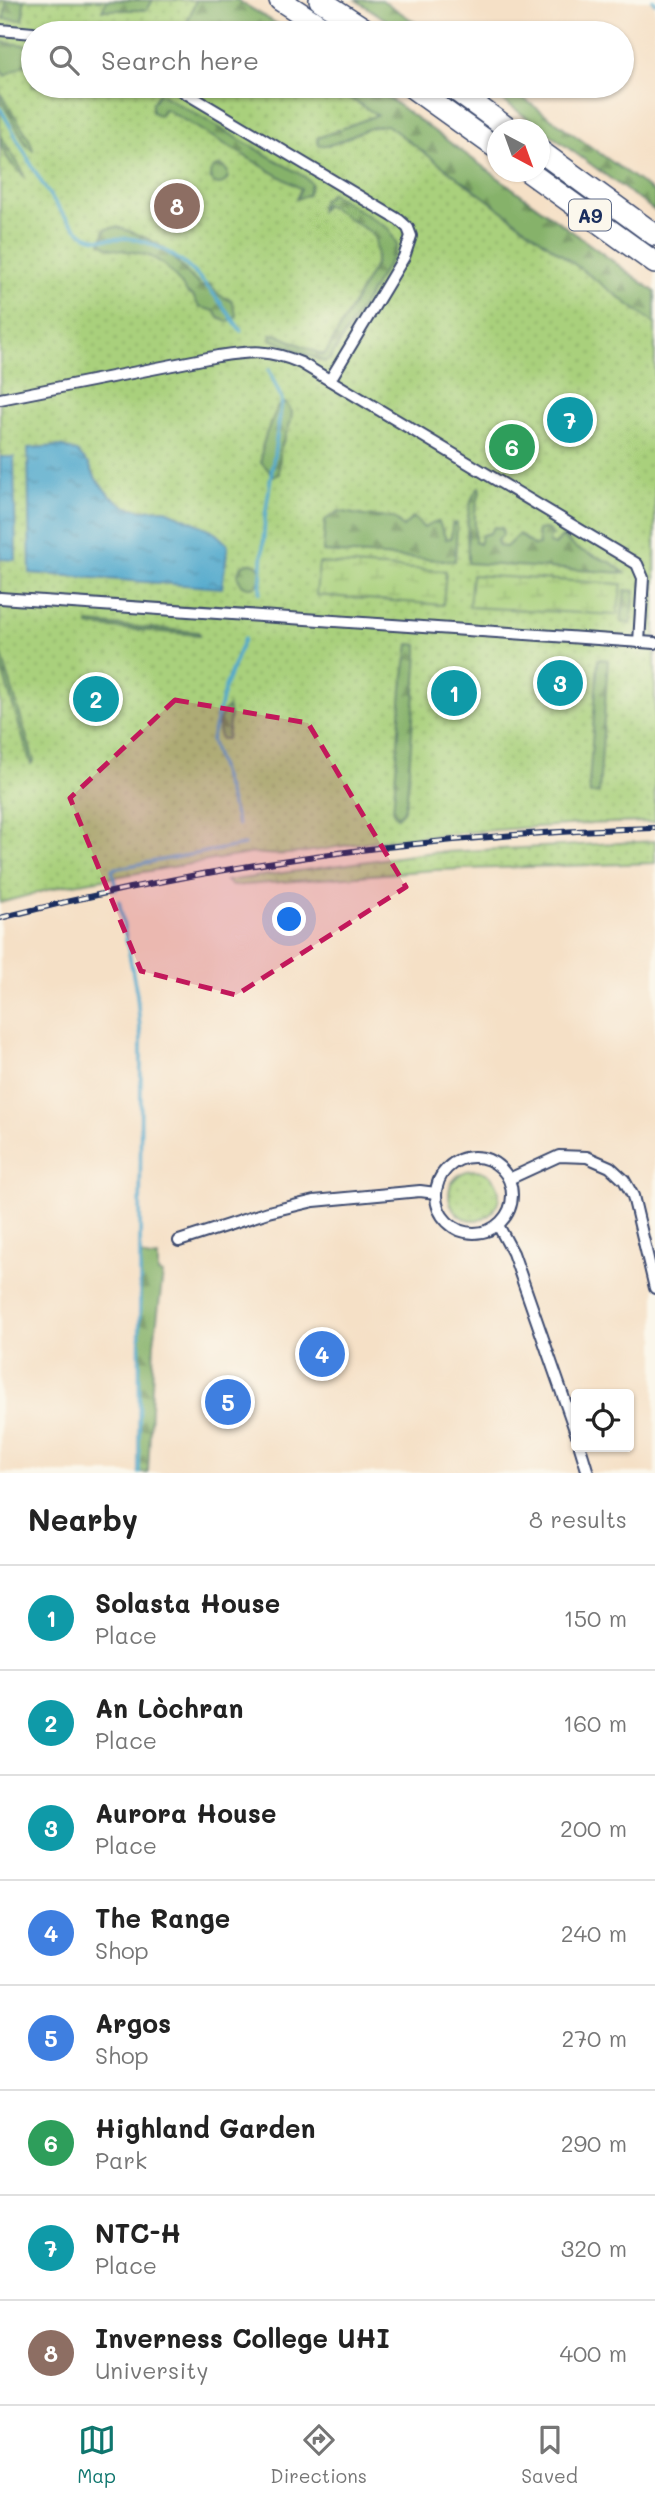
<!DOCTYPE html>
<html lang="en">
<head>
<meta charset="utf-8">
<style>
	:root { --surface:#fff; --page:#f6f6f6; --text:#222; --muted:#767676; --line:#e0e0e0; --accent:#0f766e }
	body { margin:0; font-family:Mali,sans-serif; background:var(--page); color:var(--text) }
	.controls { position:absolute; right:21px; bottom:21px; display:grid; overflow:hidden; border-radius:7px; box-shadow:0 2px 5px #0004 }
	.controls button { width:63px; height:63px; display:grid; place-items:center; padding:0; border:0; border-bottom:2px solid var(--line); background:var(--surface); color:var(--text); font:35px sans-serif }
	.compass { position:absolute; left:487px; top:119px; width:63px; height:63px; border-radius:50%; background:var(--surface); box-shadow:0 2px 5px #0004; rotate:139deg }
	.you { position:absolute; left:290px; top:920px; width:24px; height:24px; margin:-18px; border:5px solid #fff; border-radius:50%; background:#1a73e8; box-shadow:0 0 0 10px #1a73e833 }
	.badge { display:grid; place-items:center; width:46px; height:46px; border-radius:50%; background:var(--accent); color:#fff; font-size:23px; font-weight:700 }
	.pin { position:absolute; translate:-50% -50%; border:4px solid #fff; box-shadow:0 2px 7px #0006 }
	.list { margin:0; padding:0; list-style:none }
	h2 { display:flex; justify-content:space-between; align-items:center; height:91px; margin:0; padding:0 28px; font-size:30px }
	h2 small { font-size:23px; font-weight:400; color:var(--muted) }
	.list li { display:grid; grid-template-columns:46px 1fr auto; gap:21px; align-items:center; box-sizing:border-box; height:105px; padding:0 28px; border-top:2px solid var(--line) }
	.list b { display:block; font-size:26px; white-space:nowrap }
	.list p { margin:0; font-size:23px; white-space:nowrap; color:var(--muted) }
	.list em { font-size:23px; font-style:normal; color:var(--muted) }
	.icon { flex:none; width:38px; height:38px; fill:none; stroke:currentColor; stroke-width:2; stroke-linecap:round; stroke-linejoin:round }
	.map { position:relative; flex:none; width:655px; height:1473px; overflow:hidden }
	.search { position:absolute; background:var(--surface); box-shadow:0 2px 5px #0004; left:21px; right:21px; top:21px; height:77px; display:flex; align-items:center; gap:18px; box-sizing:border-box; padding:0 24px; border-radius:38px; color:var(--muted); font-size:26px }
	.sheet { height:931px; background:var(--surface) }
	nav { display:flex; justify-content:space-around; align-items:center; box-sizing:border-box; height:98px; border-top:2px solid var(--line); background:var(--surface); font-size:19px; color:var(--muted) }
	nav a { display:grid; justify-items:center; gap:4px }
	nav .on { color:var(--accent) }
	.map>svg:first-child { display:block }
	.grass { fill:url(#grass-dots); stroke:#62806c; stroke-width:2 }
	.forest { fill:url(#forest-firs); stroke:#507064; stroke-width:2 }
	.wetland { fill:url(#wetland-marsh); stroke:#62806c; stroke-width:2 }
	.water { fill:url(#water-ripples); stroke:#356c95; stroke-width:2 }
	.lines { fill:none; stroke-linecap:round; stroke-linejoin:round }
	.stream { stroke:#4fa8cc; stroke-width:3.5 }
	.street-casing { stroke:#3c4a6e; stroke-width:14 }
	.highway-casing { stroke:#3c4a6e; stroke-width:24 }
	.street { stroke:#fff; stroke-width:10 }
	.highway { stroke:#fff; stroke-width:21 }
	.rail-casing { stroke:#1b2f5e; stroke-width:6 }
	.rail { stroke:#fbf7ec; stroke-width:3.5; stroke-dasharray:10; stroke-linecap:butt }
	.marked { fill:#c2185b; fill-opacity:0.2; stroke:#c2185b; stroke-width:5; stroke-dasharray:14 9; stroke-linejoin:round }
	.labels { text-anchor:middle; dominant-baseline:central; stroke-width:5; stroke-linejoin:round; paint-order:stroke }
	.shield { fill:#fbf7ec; stroke:#5e6b89; stroke-width:2 }
	.shield-label { font-size:19px; font-weight:bold; fill:#1b2f5e }
</style>
</head>
<body>
<div class="map">
<svg width="655" height="1473" viewBox="0 0 655 1473">
	<defs>
		<pattern id="grass-dots" width="8" height="8" patternUnits="userSpaceOnUse" patternTransform="scale(1.75)"><rect width="8" height="8" fill="#a9d07b"/><path d="M2 2h.1M6 6h.1" fill="none" stroke="#91b36d" stroke-width="1.8" stroke-linecap="round"/></pattern>
		<pattern id="forest-firs" width="22" height="20" patternUnits="userSpaceOnUse" patternTransform="scale(1.75)"><rect width="22" height="20" fill="#86b26b"/><path d="M5 1l3.5 6h-7zM16 11l3.5 6h-7z" fill="#6d915b"/></pattern>
		<pattern id="wetland-marsh" width="20" height="14" patternUnits="userSpaceOnUse" patternTransform="scale(1.75)"><rect width="20" height="14" fill="#a9d07b"/><path d="M1 5h8M5 5V1M11 12h8M15 12V8" fill="none" stroke="#91b36d"/></pattern>
		<pattern id="water-ripples" width="26" height="14" patternUnits="userSpaceOnUse" patternTransform="scale(1.75)"><rect width="26" height="14" fill="#4fa8cc"/><path d="M2 4q2-2 4 0t4 0M15 11q2-2 4 0t4 0" fill="none" stroke="#4189a9"/></pattern>
	</defs>
	<rect width="100%" height="100%" fill="#fbf7ec"/>
	<filter id="ink" filterUnits="userSpaceOnUse"><feTurbulence type="fractalNoise" baseFrequency=".0143" numOctaves="2"/><feDisplacementMap in="SourceGraphic" scale="14" xChannelSelector="R" yChannelSelector="G"/><feConvolveMatrix kernelMatrix="1 2 1 2 8 2 1 2 1" color-interpolation-filters="sRGB"/></filter>
	<filter id="wash" filterUnits="userSpaceOnUse"><feTurbulence type="fractalNoise" baseFrequency=".00686" numOctaves="4" result="noise"/><feDisplacementMap in="SourceGraphic" scale="28" xChannelSelector="R" yChannelSelector="G"/><feGaussianBlur stdDeviation="1.57" result="paint"/><feColorMatrix in="noise" values="0 0 0 0 0 0 0 0 0 0 0 0 0 0 0 0 0 1.4 0 .05"/><feComposite in="paint" operator="in"/></filter>
	<g filter="url(#wash)">
		<rect width="100%" height="100%" fill="#f5e0c6"/>
		<g class="grass">
			<path d="M 0,0 L 237,0 L 292,33 L 33,33 L 33,86 L 372,86 L 655,292 L 655,822 C 562,823 469,832 376,841 C 336,845 293,859 254,853 L 62,886 L 0,903 Z"/>
			<path d="M 655,841 L 655,863 L 433,870 L 232,886 L 226,881 L 426,853 Z"/>
			<circle cx="474" cy="1195" r="25"/>
		</g>
		<g class="forest">
			<path d="M 0,0 L 24,0 L 23,20 L 4,19 L 6,1 Z"/>
			<path d="M 107,0 L 153,0 L 147,10 L 102,10 Z"/>
			<path d="M 196,0 L 237,0 L 292,33 L 190,33 L 184,31 Z"/>
			<path d="M 356,0 L 382,0 L 431,33 L 406,33 Z"/>
			<path d="M 0,42 L 33,46 L 33,60 L 5,76 L 0,68 Z"/>
			<path d="M 321,86 L 372,86 L 655,292 L 655,324 L 387,125 C 359,126 340,148 319,145 L 317,138 L 377,115 L 353,100 Z"/>
			<path d="M 483,86 L 506,86 L 655,193 L 655,211 Z"/>
			<path d="M 0,93 L 29,138 L 33,150 L 28,147 L 0,99 Z"/>
			<path d="M 159,93 L 305,177 L 311,183 L 308,195 L 296,199 L 301,189 L 165,109 L 160,116 L 152,112 L 152,103 Z"/>
			<path d="M 0,135 L 22,170 L 24,176 C 11,165 0,152 0,135 Z"/>
			<circle cx="219" cy="175" r="9"/>
			<path d="M 331,193 L 389,229 L 397,245 L 394,254 L 335,351 L 329,360 L 324,362 L 271,339 L 271,334 L 278,335 L 323,355 L 327,351 L 375,265 L 377,255 L 375,239 L 370,232 L 325,204 L 320,212 L 322,201 Z"/>
			<path d="M 183,199 L 189,204 L 184,213 L 169,216 L 168,209 L 175,201 Z"/>
			<path d="M 117,227 C 133,232 150,238 163,248 C 177,259 187,276 202,287 L 210,284 L 219,295 L 232,301 L 237,316 L 227,322 L 219,318 L 215,311 L 199,307 L 193,296 L 188,294 C 176,278 164,259 143,254 C 129,250 113,252 101,243 L 105,229 Z"/>
			<path d="M 286,403 L 292,412 L 291,421 L 280,450 L 279,474 L 274,476 L 261,462 L 262,448 L 266,434 L 278,406 Z"/>
			<path d="M 479,487 L 480,491 L 475,512 L 475,542 L 479,544 L 482,535 L 490,533 L 494,527 L 502,528 L 503,535 L 497,541 L 499,546 L 506,547 L 519,534 L 534,546 L 539,545 L 537,530 L 547,529 L 553,535 L 550,537 L 549,543 L 555,545 L 562,537 L 577,549 L 612,563 L 625,573 L 468,563 C 468,540 463,504 479,487 Z"/>
			<path d="M 339,511 L 364,516 L 394,518 L 403,527 L 413,517 L 424,528 L 432,523 L 439,522 L 446,539 L 451,538 L 452,524 L 457,523 L 455,561 L 323,552 L 325,520 Z"/>
			<circle cx="250" cy="575" r="12"/>
			<path d="M 625,590 L 635,591 L 631,624 L 621,622 Z"/>
			<path d="M 88,623 L 198,632 L 200,635 L 88,626 Z"/>
			<path d="M 409,644 L 418,645 L 418,654 L 407,797 L 404,810 L 397,817 L 393,812 L 402,688 Z"/>
			<path d="M 0,649 L 34,761 L 31,764 L 0,663 Z"/>
			<path d="M 598,659 L 608,660 L 599,793 L 590,794 L 589,785 Z"/>
			<path d="M 228,707 L 230,716 L 227,739 L 221,739 C 215,728 219,715 228,707 Z"/>
			<path d="M 141,1255 L 149,1258 L 158,1257 L 158,1273 L 163,1274 L 154,1343 L 148,1473 L 138,1473 Z"/>
		</g>
		<g class="wetland">
			<path d="M 319,563 L 446,571 L 443,605 L 316,595 Z"/>
			<path d="M 472,575 L 622,584 L 617,615 L 469,607 Z"/>
		</g>
		<g class="water">
			<path d="M 61,446 L 77,452 L 89,464 L 96,479 L 109,495 L 127,507 L 143,510 L 164,509 L 212,530 L 228,545 L 222,588 L 30,573 L 28,448 Z"/>
			<path d="M 0,457 L 14,457 L 16,560 L 0,559 Z"/>
		</g>
		<g class="lines">
			<g class="stream">
				<path d="M 653,0 L 655,3"/>
				<path d="M 0,108 C 22,145 49,207 82,233 C 97,244 118,236 134,239 C 183,249 214,292 241,331"/>
				<path d="M 260,593 L 265,517 L 282,400 L 269,370"/>
				<path d="M 238,825 L 211,740 L 225,687 L 244,639"/>
				<path d="M 116,889 L 112,869 L 244,845"/>
				<path d="M 119,901 L 137,995 L 141,1039 L 139,1473"/>
			</g>
		</g>
	</g>
	<g filter="url(#ink)">
		<g class="lines">
			<g class="street-casing">
				<g id="street">
					<path d="M 0,30 L 33,33"/>
					<path d="M 174,86 L 399,220 L 408,228 L 411,236 L 404,257 L 330,380"/>
					<path d="M 0,399 L 218,356 C 251,351 269,349 301,363 L 637,564 L 643,578 L 639,642"/>
					<path d="M 0,598 L 655,643"/>
					<circle cx="474" cy="1195" r="38"/>
					<path d="M 509,1179 L 559,1156 L 587,1157 L 610,1167 L 624,1180 L 633,1196 L 655,1288"/>
					<path d="M 498,1225 L 513,1253 L 576,1433"/>
					<path d="M 179,1241 L 268,1212 L 314,1201 L 420,1191 L 436,1193"/>
					<path d="M 580,1447 L 588,1473"/>
				</g>
			</g>
			<g class="highway-casing">
				<g id="highway">
					<path d="M 280,0 L 331,33"/>
					<path d="M 320,0 L 371,33"/>
					<path d="M 410,86 L 498,149"/>
					<path d="M 450,86 L 510,130"/>
					<path d="M 540,151 L 655,235"/>
					<path d="M 529,172 L 655,263"/>
				</g>
			</g>
			<use href="#street" class="street"/>
			<use href="#highway" class="highway"/>
			<g class="rail-casing">
				<path id="rail" d="M 0,918 C 214,863 434,834 655,828"/>
			</g>
			<use href="#rail" class="rail"/>
		</g>
	</g>
	<path class="marked" d="M 175,700 L 308,723 L 406,887 L 236,995 L 141,971 L 70,798 Z"/>
	<g class="labels">
		<rect class="shield" x="569" y="199.5" width="42" height="31" rx="5"/>
		<g class="shield-label">
			<text x="590" y="215">A9</text>
		</g>
	</g>
</svg>
<div class="controls">
<button><svg class="icon" aria-label="locate" viewBox="0 0 24 24"><circle cx="12" cy="12" r="6"/><path d="M12 2v4M12 18v4M2 12h4M18 12h4"/></svg></button>
</div>
<svg class="compass" viewBox="-18 -18 36 36"><path d="M0-13l5 13h-10z" fill="#e53935"/><path d="M0 13l5-13h-10z" fill="#767676"/></svg>
<div class="you"></div>
<div class="pin badge" style="left:454px;top:693px;background:#0f9aa8">1</div>
<div class="pin badge" style="left:96px;top:699px;background:#0f9aa8">2</div>
<div class="pin badge" style="left:560px;top:683px;background:#0f9aa8">3</div>
<div class="pin badge" style="left:322px;top:1354px;background:#3f7fe0">4</div>
<div class="pin badge" style="left:228px;top:1402px;background:#3f7fe0">5</div>
<div class="pin badge" style="left:512px;top:447px;background:#2e9e5b">6</div>
<div class="pin badge" style="left:570px;top:420px;background:#0f9aa8">7</div>
<div class="pin badge" style="left:177px;top:206px;background:#8d6e63">8</div>
<div class="search"><svg class="icon" aria-label="search" viewBox="0 0 24 24"><circle cx="10" cy="10" r="6"/><path d="M15 15l6 6"/></svg>Search here</div>
</div>
<section class="sheet">
<h2>Nearby<small>8 results</small></h2>
<ul class="list">
<li><span class="badge" style="background:#0f9aa8">1</span><div><b>Solasta House</b><p>Place</p></div><em>150 m</em></li>
<li><span class="badge" style="background:#0f9aa8">2</span><div><b>An Lòchran</b><p>Place</p></div><em>160 m</em></li>
<li><span class="badge" style="background:#0f9aa8">3</span><div><b>Aurora House</b><p>Place</p></div><em>200 m</em></li>
<li><span class="badge" style="background:#3f7fe0">4</span><div><b>The Range</b><p>Shop</p></div><em>240 m</em></li>
<li><span class="badge" style="background:#3f7fe0">5</span><div><b>Argos</b><p>Shop</p></div><em>270 m</em></li>
<li><span class="badge" style="background:#2e9e5b">6</span><div><b>Highland Garden</b><p>Park</p></div><em>290 m</em></li>
<li><span class="badge" style="background:#0f9aa8">7</span><div><b>NTC-H</b><p>Place</p></div><em>320 m</em></li>
<li><span class="badge" style="background:#8d6e63">8</span><div><b>Inverness College UHI</b><p>University</p></div><em>400 m</em></li>
</ul>
</section>
<nav>
<a class="on"><svg class="icon" aria-label="map" viewBox="0 0 24 24"><path d="M3 6l6-2 6 2 6-2v14l-6 2-6-2-6 2zM9 4v14M15 6v14"/></svg>Map</a>
<a><svg class="icon" aria-label="directions" viewBox="0 0 24 24"><path d="M12 3l9 9-9 9-9-9zM9 14v-3h6M13 9l2 2-2 2"/></svg>Directions</a>
<a><svg class="icon" aria-label="saved" viewBox="0 0 24 24"><path d="M7 4h10v16l-5-4-5 4z"/></svg>Saved</a>
</nav>
</body>
</html>
